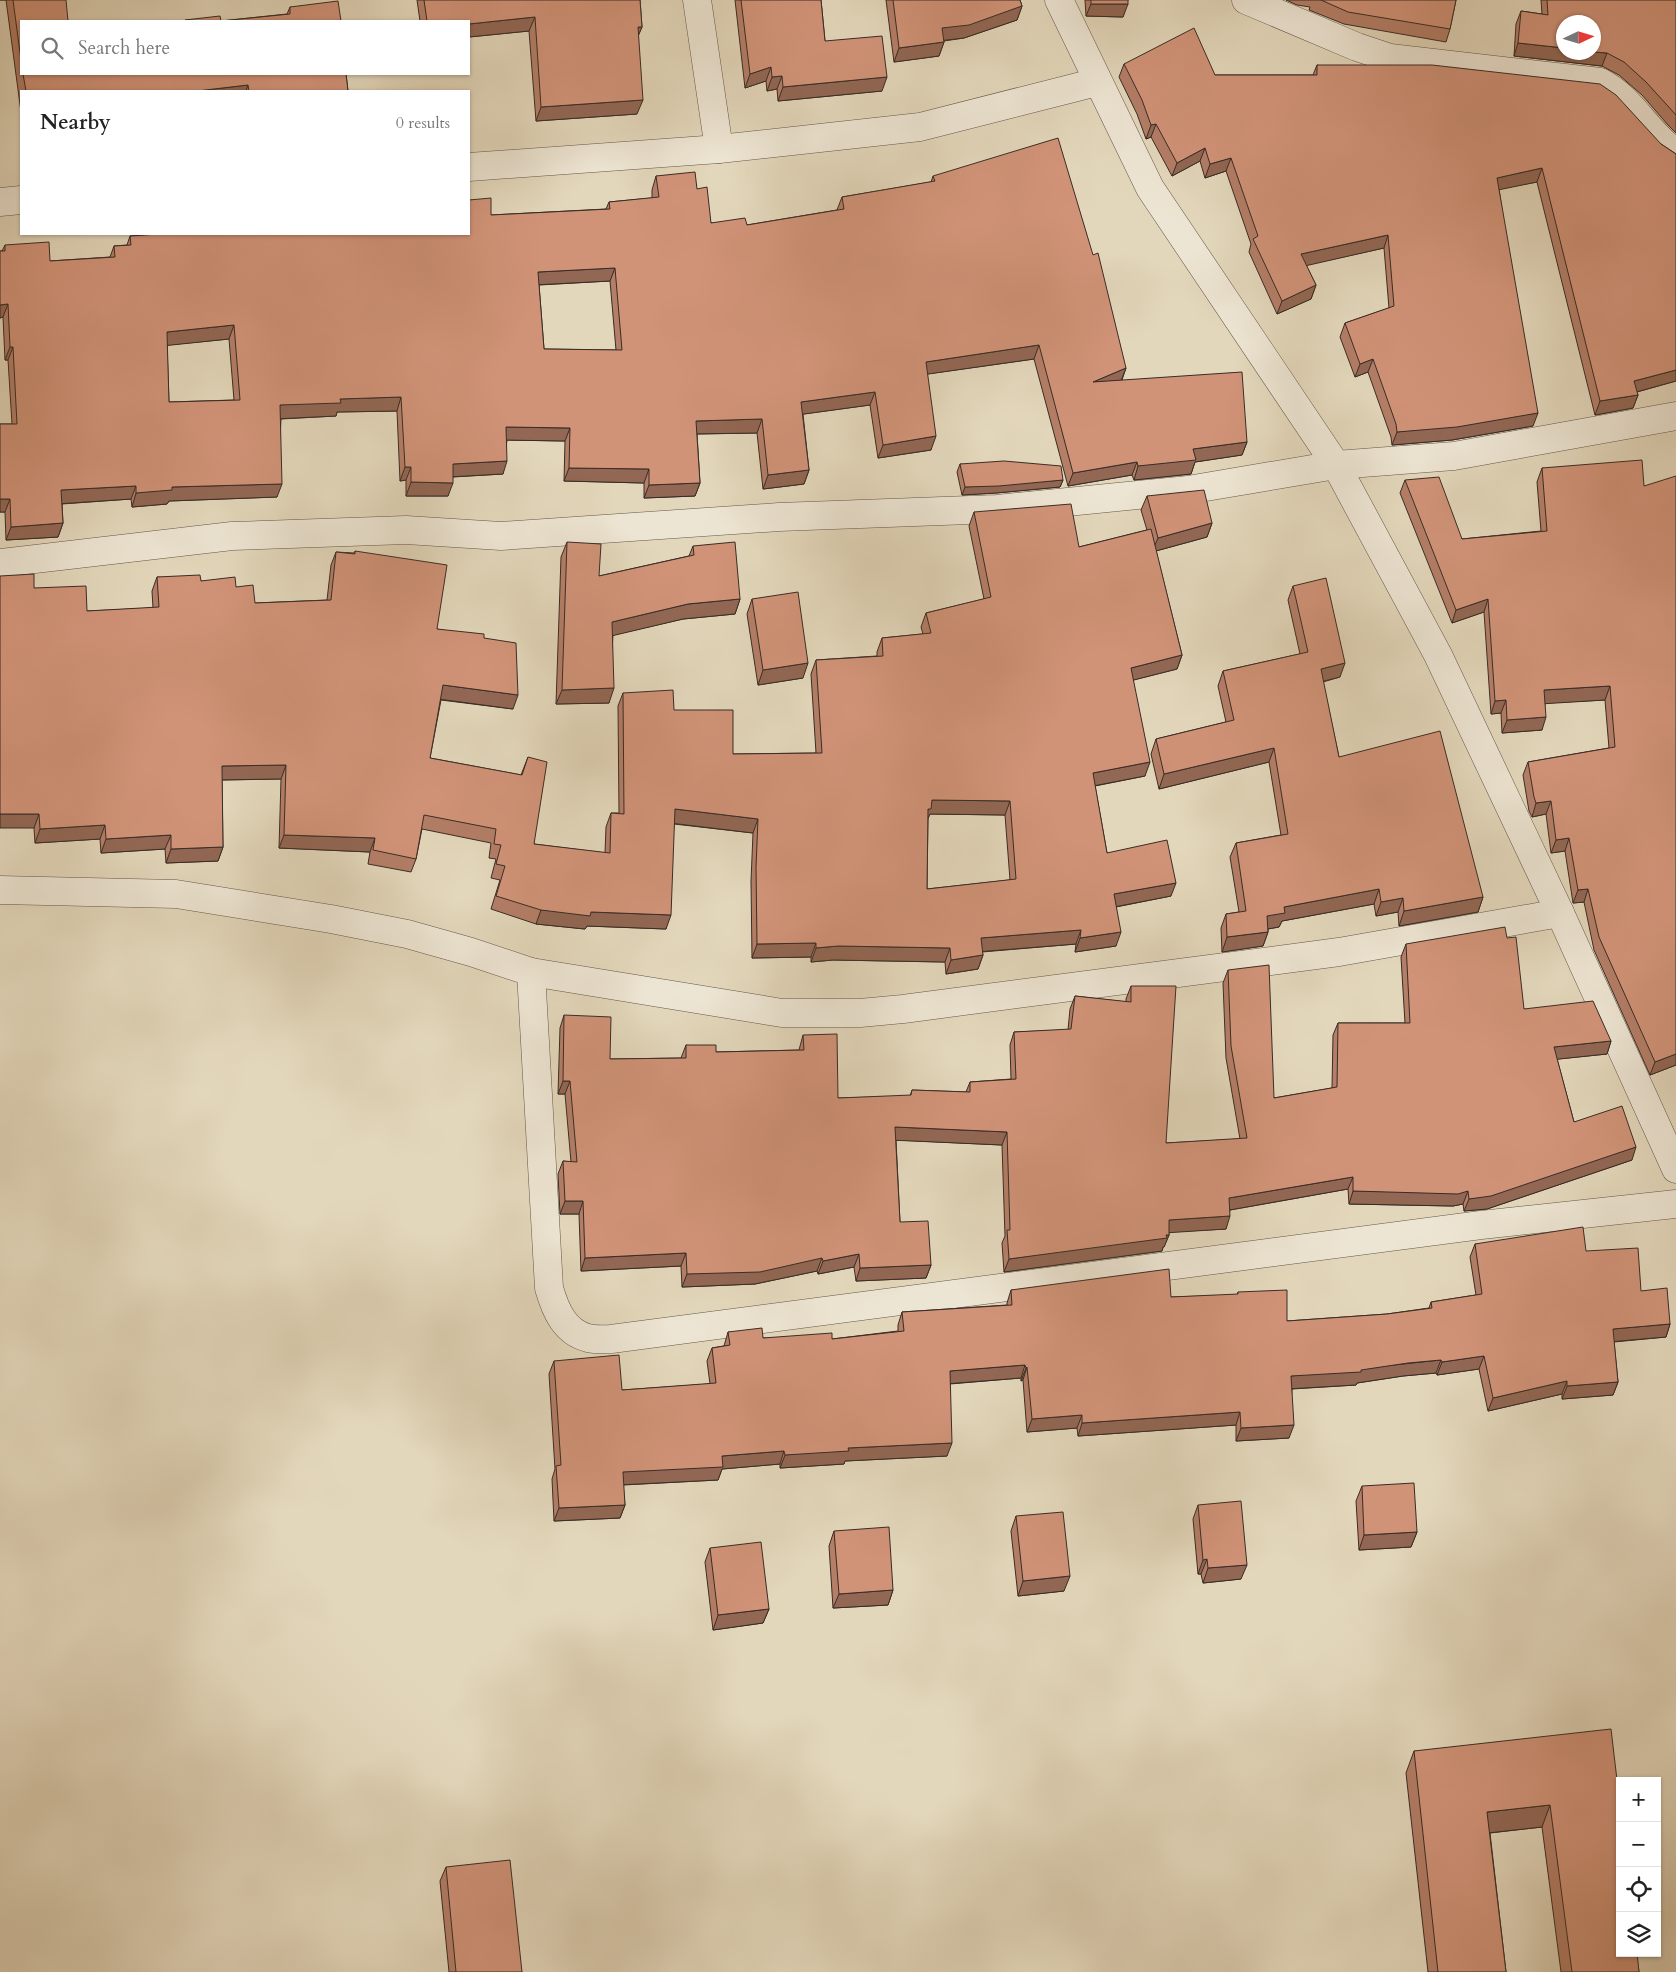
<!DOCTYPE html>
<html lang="en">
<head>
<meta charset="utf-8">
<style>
	:root { --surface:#fff; --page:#f2f2f2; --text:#222; --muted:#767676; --line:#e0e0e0 }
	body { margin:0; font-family:Cardo,serif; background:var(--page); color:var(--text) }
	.controls { position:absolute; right:15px; bottom:15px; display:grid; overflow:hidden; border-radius:0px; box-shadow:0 1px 4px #0004 }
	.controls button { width:45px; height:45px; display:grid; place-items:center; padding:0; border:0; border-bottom:1px solid var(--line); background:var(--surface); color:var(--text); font:25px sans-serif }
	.compass { position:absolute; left:1556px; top:15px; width:45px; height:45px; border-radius:50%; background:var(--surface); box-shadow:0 1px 4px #0004; rotate:86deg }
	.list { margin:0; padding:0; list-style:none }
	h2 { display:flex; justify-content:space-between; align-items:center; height:65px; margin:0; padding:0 20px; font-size:21px }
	h2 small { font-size:16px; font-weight:400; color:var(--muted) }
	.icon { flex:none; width:28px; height:28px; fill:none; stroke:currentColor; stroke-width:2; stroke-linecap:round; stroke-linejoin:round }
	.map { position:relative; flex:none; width:1676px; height:1972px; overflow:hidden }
	.search { position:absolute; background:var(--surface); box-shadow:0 1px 4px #0004; left:20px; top:20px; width:450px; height:55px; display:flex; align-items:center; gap:12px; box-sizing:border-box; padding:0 18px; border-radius:0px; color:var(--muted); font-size:19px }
	.panel { position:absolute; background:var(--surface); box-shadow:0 1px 4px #0004; left:20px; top:90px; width:450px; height:145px; border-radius:0px }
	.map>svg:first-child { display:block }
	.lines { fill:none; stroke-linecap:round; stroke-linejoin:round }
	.minor-casing { stroke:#64574b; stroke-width:29 }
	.minor { stroke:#ede5d3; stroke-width:28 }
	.wall { fill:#b47e67; stroke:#392c26; fill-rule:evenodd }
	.shaded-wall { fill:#926754; stroke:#392c26 }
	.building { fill:#d19378; stroke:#392c26; fill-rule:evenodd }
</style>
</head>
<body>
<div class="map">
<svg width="1676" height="1972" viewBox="0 0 1676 1972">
	<rect width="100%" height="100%" fill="#e3d7bb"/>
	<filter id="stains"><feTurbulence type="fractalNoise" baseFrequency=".004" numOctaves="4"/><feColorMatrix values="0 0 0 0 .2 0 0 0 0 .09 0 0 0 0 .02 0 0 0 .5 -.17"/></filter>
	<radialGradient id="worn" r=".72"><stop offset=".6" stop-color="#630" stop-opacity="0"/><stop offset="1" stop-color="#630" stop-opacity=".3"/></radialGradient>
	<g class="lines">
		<g class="minor-casing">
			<g id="minor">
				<path d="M 697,0 L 719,149"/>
				<path d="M 1059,0 L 1150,188 L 1336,465 L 1438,655 L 1560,913 L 1676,1169"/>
				<path d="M 1246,0 L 1357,47 L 1390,58 L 1600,82 C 1632,98 1647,133 1676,153"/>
				<path d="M 469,167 L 719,149 L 920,127 L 1097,82"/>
				<path d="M 0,202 L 21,200"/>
				<path d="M 0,563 L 232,536 L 406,530 L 501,536 L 779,517 L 997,509 L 1188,490 L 1336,465 L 1454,456 L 1676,416"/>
				<path d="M 0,890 L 176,894 L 331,919 L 407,934 L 471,952 L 531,972 L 782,1013 L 860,1013 L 903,1009 L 1339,952 L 1560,913"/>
				<path d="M 531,972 L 549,1288 C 555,1309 564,1332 588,1338 C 595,1340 604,1339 611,1339 L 1481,1225 L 1676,1204"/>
			</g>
		</g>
		<use href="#minor" class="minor"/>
	</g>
	<g class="wall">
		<path d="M 0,0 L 66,0 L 21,21 L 21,74 L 346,74 L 348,91 L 21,91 L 21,112 L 6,0 Z"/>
		<path d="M 417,0 L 640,0 L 642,27 L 638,36 L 637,114 L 536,121 L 529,31 L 469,37 L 469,21 L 420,21 Z"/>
		<path d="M 735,0 L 821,0 L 825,41 L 882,91 L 778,101 L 777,89 L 767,91 L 766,81 L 745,88 Z"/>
		<path d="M 886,0 L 1020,0 L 1022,6 L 1017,20 L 964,38 L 944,41 L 944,42 L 939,56 L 894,62 Z"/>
		<path d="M 1085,0 L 1128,0 L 1123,17 L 1086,16 Z"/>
		<path d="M 1286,0 L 1456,0 L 1450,29 L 1446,42 L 1344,24 L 1309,10 L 1310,7 L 1297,5 Z"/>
		<path d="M 1541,0 L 1676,0 L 1676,133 L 1668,125 L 1642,95 L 1619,75 L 1602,66 L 1514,56 L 1516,24 L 1521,11 L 1542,14 Z"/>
		<path d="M 290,7 L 341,21 L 185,21 L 185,20 L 221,21 L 287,14 Z"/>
		<path d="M 1124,64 L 1215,75 L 1313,75 L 1317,65 L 1661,144 L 1676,154 L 1676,381 L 1637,392 L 1638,395 L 1633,408 L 1595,415 L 1537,182 L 1499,189 L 1533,426 L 1452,440 L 1392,445 L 1391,437 L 1368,372 L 1355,377 L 1340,337 L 1345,323 L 1389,308 L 1384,248 L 1306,265 L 1316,285 L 1311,299 L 1277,314 L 1249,252 L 1251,244 L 1226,171 L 1205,178 L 1200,161 L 1172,176 L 1151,137 L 1146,139 L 1137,114 L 1119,77 Z"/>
		<path d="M 656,176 L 697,189 L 711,223 L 747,225 L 837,210 L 842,197 L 931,182 L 933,176 L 1126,368 L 1122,380 L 1247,442 L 1242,455 L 1195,462 L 1191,474 L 1134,480 L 1132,475 L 1068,486 L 1034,359 L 927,374 L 931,450 L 878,458 L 870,405 L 803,414 L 809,470 L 804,484 L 763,489 L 757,433 L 697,434 L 700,483 L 695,496 L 644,498 L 644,483 L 564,481 L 565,441 L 507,440 L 503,474 L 453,477 L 448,496 L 406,496 L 406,480 L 400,481 L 397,411 L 337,412 L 336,416 L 281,419 L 277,497 L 169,501 L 167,504 L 132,507 L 131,499 L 62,504 L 63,523 L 58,537 L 6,540 L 5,512 L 0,512 L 0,424 L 12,424 L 8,360 L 5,360 L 3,317 L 0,318 L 0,251 L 2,251 L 5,245 L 50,261 L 110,257 L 114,246 L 127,245 L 130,236 L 491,215 L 606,209 L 609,202 L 652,198 L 652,190 ZM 610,281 L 616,350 L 544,349 L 539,285 ZM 229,339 L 234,400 L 169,402 L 167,345 Z"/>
		<path d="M 960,464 L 1063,480 L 1060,487 L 996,493 L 962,495 L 957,472 Z"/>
		<path d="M 1542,468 L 1644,486 L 1676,1065 L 1650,1075 L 1594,950 L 1584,902 L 1573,903 L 1565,851 L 1551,853 L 1546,814 L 1532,817 L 1529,811 L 1523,775 L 1528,762 L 1609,748 L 1605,700 L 1545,703 L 1542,730 L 1502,733 L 1501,713 L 1491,714 L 1484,612 L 1452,623 L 1400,493 L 1405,480 L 1462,539 L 1541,531 L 1537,482 Z"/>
		<path d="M 1147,496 L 1212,523 L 1207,537 L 1156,551 L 1182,655 L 1177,669 L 1133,680 L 1145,776 L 1095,786 L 1107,853 L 1171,896 L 1116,907 L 1116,946 L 1075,952 L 1076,944 L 982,952 L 983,955 L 978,969 L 946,974 L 945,962 L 833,960 L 811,962 L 811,957 L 752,958 L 751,881 L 753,833 L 674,824 L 666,929 L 587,926 L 585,929 L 536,924 L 491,909 L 500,880 L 491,878 L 496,859 L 489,858 L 491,843 L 422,829 L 416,859 L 411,872 L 368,864 L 370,852 L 279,848 L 281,779 L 222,780 L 223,847 L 218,861 L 166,863 L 165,849 L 101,853 L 100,839 L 35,843 L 34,828 L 34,588 L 87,611 L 153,608 L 152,591 L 157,577 L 201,581 L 236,587 L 255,603 L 327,600 L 331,565 L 336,552 L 354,553 L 355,551 L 437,629 L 484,638 L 513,709 L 441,700 L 430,758 L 521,775 L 528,757 L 534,844 L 605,853 L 606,827 L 611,813 L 619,813 L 618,706 L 623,693 L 674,710 L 733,754 L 816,753 L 811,674 L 816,660 L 877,656 L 877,652 L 882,638 L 923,634 L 921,627 L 926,613 L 984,599 L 969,526 L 974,512 L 1079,547 L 1147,530 L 1141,510 ZM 930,814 L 1005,815 L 1010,880 L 927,889 L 928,818 Z"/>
		<path d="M 567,542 L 599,576 L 689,556 L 693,546 L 740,599 L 735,614 L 683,619 L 613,635 L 609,703 L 556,704 L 561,557 Z"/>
		<path d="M 1293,586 L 1340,677 L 1323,682 L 1339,757 L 1483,897 L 1478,912 L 1399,926 L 1398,912 L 1376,916 L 1374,904 L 1282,921 L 1279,927 L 1268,929 L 1268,932 L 1263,946 L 1222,952 L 1221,928 L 1226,914 L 1239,912 L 1230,857 L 1236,843 L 1281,835 L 1269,762 L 1159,789 L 1151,754 L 1156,739 L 1226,722 L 1218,686 L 1223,671 L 1300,654 L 1288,600 Z"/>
		<path d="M 752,599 L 803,678 L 758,685 L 747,614 Z"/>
		<path d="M 1406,944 L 1524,1009 L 1611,1041 L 1607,1054 L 1557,1059 L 1574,1122 L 1632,1160 L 1487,1209 L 1464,1211 L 1463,1204 L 1453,1206 L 1349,1204 L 1348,1189 L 1230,1210 L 1226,1229 L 1169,1232 L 1169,1235 L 1164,1247 L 1163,1247 L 1162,1251 L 1004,1272 L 1002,1243 L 1005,1236 L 1002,1145 L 896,1140 L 900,1222 L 931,1265 L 926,1278 L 856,1281 L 854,1267 L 818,1274 L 817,1271 L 755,1284 L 682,1287 L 681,1266 L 581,1271 L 579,1214 L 560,1214 L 558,1174 L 563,1161 L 571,1162 L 565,1094 L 558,1094 L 560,1028 L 564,1015 L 610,1059 L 681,1058 L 686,1045 L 716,1052 L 799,1050 L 803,1035 L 838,1098 L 910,1096 L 912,1090 L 966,1092 L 970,1082 L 1011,1079 L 1010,1045 L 1014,1032 L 1068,1030 L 1070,1009 L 1075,996 L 1126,1002 L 1126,999 L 1131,986 L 1166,1143 L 1240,1139 L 1226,1058 L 1223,983 L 1228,970 L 1274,1098 L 1332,1088 L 1333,1035 L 1338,1023 L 1405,1023 L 1401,957 Z"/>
		<path d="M 1475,1244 L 1586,1251 L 1641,1291 L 1670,1324 L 1666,1337 L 1614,1342 L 1618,1382 L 1613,1395 L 1562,1399 L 1562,1394 L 1488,1411 L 1479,1369 L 1437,1375 L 1436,1373 L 1403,1376 L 1357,1383 L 1356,1385 L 1292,1389 L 1289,1438 L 1236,1441 L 1236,1425 L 1078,1436 L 1077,1428 L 1027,1432 L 1023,1380 L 1021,1381 L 1021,1378 L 950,1384 L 947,1456 L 845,1461 L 844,1464 L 780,1468 L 780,1464 L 722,1469 L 718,1480 L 623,1485 L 625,1505 L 620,1518 L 554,1521 L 552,1479 L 555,1469 L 549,1374 L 554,1361 L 622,1390 L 710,1384 L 707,1361 L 712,1348 L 724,1346 L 728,1332 L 763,1338 L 832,1339 L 898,1331 L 898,1325 L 902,1312 L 1007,1305 L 1007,1303 L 1011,1290 L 1171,1297 L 1237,1295 L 1238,1292 L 1287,1321 L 1387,1314 L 1429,1308 L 1431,1302 L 1476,1295 L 1470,1257 Z"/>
		<path d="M 1362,1486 L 1417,1532 L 1411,1547 L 1359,1550 L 1356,1501 Z"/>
		<path d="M 1198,1505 L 1241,1579 L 1203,1583 L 1201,1574 L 1198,1574 L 1193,1519 Z"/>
		<path d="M 1016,1516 L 1064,1591 L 1018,1596 L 1011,1531 Z"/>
		<path d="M 834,1531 L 893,1590 L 888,1605 L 833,1608 L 829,1546 Z"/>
		<path d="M 710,1548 L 769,1609 L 763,1623 L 713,1630 L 705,1562 Z"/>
		<path d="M 1414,1751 L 1617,1801 L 1639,1972 L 1561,1972 L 1542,1827 L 1490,1833 L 1506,1972 L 1428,1972 L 1406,1773 Z"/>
		<path d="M 446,1867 L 522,1972 L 449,1972 L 440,1881 Z"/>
	</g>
	<g class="shaded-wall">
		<path d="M 1091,4 L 1128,4 L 1123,17 L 1086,16 Z"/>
		<path d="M 1022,6 L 1017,20 L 964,38 L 938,41 L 942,28 Z"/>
		<path d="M 535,17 L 529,31 L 469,37 L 469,24 Z"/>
		<path d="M 638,27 L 642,27 L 636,41 Z"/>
		<path d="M 944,42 L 939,56 L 894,62 L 899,48 Z"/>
		<path d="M 1518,43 L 1564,48 L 1564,52 L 1594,52 L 1607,53 L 1602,66 L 1514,56 Z"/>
		<path d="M 771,67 L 766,81 L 745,88 L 750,74 Z"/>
		<path d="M 782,76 L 777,89 L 767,91 L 772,77 Z"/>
		<path d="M 887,77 L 882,91 L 778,101 L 783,87 Z"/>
		<path d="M 248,85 L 246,91 L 197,91 Z"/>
		<path d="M 643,100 L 637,114 L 536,121 L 541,107 Z"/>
		<path d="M 1156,124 L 1151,137 L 1146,139 L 1151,125 Z"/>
		<path d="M 1205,148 L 1200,161 L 1172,176 L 1177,163 Z"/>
		<path d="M 1231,158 L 1226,171 L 1205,178 L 1210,164 Z"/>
		<path d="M 1542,168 L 1537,182 L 1493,191 L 1497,178 Z"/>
		<path d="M 1388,235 L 1384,248 L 1296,268 L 1301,254 Z"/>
		<path d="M 615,268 L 610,281 L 534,285 L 538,272 Z"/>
		<path d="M 1316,285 L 1311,299 L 1277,314 L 1282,301 Z"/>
		<path d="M 8,304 L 3,317 L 0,318 L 0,305 Z"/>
		<path d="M 234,325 L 229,339 L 162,346 L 167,332 Z"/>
		<path d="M 1039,345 L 1034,359 L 921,375 L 926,362 Z"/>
		<path d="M 10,347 L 13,347 L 8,360 L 5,360 Z"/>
		<path d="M 1373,359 L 1368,372 L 1355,377 L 1360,364 Z"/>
		<path d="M 1126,368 L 1121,381 L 1093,382 Z"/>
		<path d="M 1676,370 L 1676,381 L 1629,394 L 1634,381 Z"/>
		<path d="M 875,392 L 870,405 L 797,415 L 801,402 Z"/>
		<path d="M 1638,395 L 1633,408 L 1595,415 L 1600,401 Z"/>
		<path d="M 401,397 L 397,411 L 337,412 L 336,416 L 275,419 L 280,405 L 340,399 Z"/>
		<path d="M 1538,413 L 1533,426 L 1452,440 L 1392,445 L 1397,432 Z"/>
		<path d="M 762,419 L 757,433 L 691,434 L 696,421 Z"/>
		<path d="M 506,427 L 570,428 L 565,441 L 501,440 Z"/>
		<path d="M 936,436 L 931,450 L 878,458 L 883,445 Z"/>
		<path d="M 1247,442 L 1242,455 L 1195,462 L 1191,474 L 1134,480 L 1138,466 L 1193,449 Z"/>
		<path d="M 507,461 L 503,474 L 448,477 L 453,464 Z"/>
		<path d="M 1137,462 L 1132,475 L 1068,486 L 1073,473 Z"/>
		<path d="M 405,467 L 411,467 L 406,480 L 400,481 Z"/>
		<path d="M 569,468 L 649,469 L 644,483 L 564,481 Z"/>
		<path d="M 809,470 L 804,484 L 763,489 L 768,475 Z"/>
		<path d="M 1063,480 L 1060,487 L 996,493 L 962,495 L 965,487 Z"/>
		<path d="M 411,482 L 453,483 L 448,496 L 406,496 Z"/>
		<path d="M 700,483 L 695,496 L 644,498 L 649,485 Z"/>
		<path d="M 282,484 L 277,497 L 169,501 L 167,504 L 132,507 L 136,493 L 172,487 Z"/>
		<path d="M 136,486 L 131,499 L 57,504 L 61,490 Z"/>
		<path d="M 0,499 L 10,499 L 5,512 L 0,512 Z"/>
		<path d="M 63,523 L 58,537 L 6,540 L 11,527 Z"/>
		<path d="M 1212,523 L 1207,537 L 1152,552 L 1158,538 Z"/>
		<path d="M 740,599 L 735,614 L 683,619 L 607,637 L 612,622 L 688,604 Z"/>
		<path d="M 1488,599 L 1484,612 L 1452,623 L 1456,610 Z"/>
		<path d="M 1182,655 L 1177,669 L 1126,682 L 1131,668 Z"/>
		<path d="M 808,663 L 803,678 L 758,685 L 763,670 Z"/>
		<path d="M 1345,663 L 1340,677 L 1316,683 L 1321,669 Z"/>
		<path d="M 443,685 L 518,695 L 513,709 L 438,699 Z"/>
		<path d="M 1610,686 L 1605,700 L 1540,704 L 1544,690 Z"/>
		<path d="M 614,688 L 609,703 L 556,704 L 562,690 Z"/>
		<path d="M 1506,700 L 1501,713 L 1491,714 L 1495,701 Z"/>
		<path d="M 1546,717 L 1542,730 L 1502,733 L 1507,720 Z"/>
		<path d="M 1274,748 L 1269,762 L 1159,789 L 1164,774 Z"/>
		<path d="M 1150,762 L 1145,776 L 1088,787 L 1093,773 Z"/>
		<path d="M 286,765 L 281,779 L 216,780 L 222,766 Z"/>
		<path d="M 932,800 L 1010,801 L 1005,815 L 930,814 L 926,823 L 923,823 Z"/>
		<path d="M 1551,801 L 1546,814 L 1532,817 L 1536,803 Z"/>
		<path d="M 675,809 L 758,819 L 753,833 L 670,823 Z"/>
		<path d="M 0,814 L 39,814 L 34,828 L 0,828 Z"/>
		<path d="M 105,825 L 100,839 L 35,843 L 40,829 Z"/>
		<path d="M 171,835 L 165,849 L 101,853 L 106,839 Z"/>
		<path d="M 284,835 L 375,838 L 370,852 L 279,848 Z"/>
		<path d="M 1569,838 L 1565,851 L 1551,853 L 1556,840 Z"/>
		<path d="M 223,847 L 218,861 L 166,863 L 171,849 Z"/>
		<path d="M 1176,883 L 1171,896 L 1109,908 L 1114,894 Z"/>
		<path d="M 1379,889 L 1374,904 L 1282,921 L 1279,927 L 1262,930 L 1267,916 L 1284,907 Z"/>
		<path d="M 1588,889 L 1584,902 L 1573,903 L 1578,890 Z"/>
		<path d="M 1483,897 L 1478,912 L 1399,926 L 1404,911 Z"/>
		<path d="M 1403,898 L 1398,912 L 1376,916 L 1381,902 Z"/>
		<path d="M 541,910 L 591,912 L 671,915 L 666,929 L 587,926 L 585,929 L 536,924 Z"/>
		<path d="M 1081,930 L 1076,944 L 976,952 L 981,938 Z"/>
		<path d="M 1121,932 L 1116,946 L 1075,952 L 1080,938 Z"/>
		<path d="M 1268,932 L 1263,946 L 1222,952 L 1227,937 Z"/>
		<path d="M 816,943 L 811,957 L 752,958 L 757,944 Z"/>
		<path d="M 838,946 L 950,948 L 945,962 L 833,960 L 811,962 L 816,948 Z"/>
		<path d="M 983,955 L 978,969 L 946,974 L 951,960 Z"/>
		<path d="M 1611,1041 L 1607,1054 L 1550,1060 L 1554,1047 Z"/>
		<path d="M 1676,1054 L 1676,1065 L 1650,1075 L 1655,1062 Z"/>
		<path d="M 563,1081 L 570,1081 L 565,1094 L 558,1094 Z"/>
		<path d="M 895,1127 L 1007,1132 L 1002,1145 L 890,1140 Z"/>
		<path d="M 1636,1147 L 1632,1160 L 1487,1209 L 1464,1211 L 1469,1199 Z"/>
		<path d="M 1353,1177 L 1348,1189 L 1224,1211 L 1229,1198 Z"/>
		<path d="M 1353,1191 L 1468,1191 L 1463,1204 L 1453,1206 L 1349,1204 Z"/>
		<path d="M 565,1201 L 583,1201 L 579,1214 L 560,1214 Z"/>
		<path d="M 1230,1216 L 1226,1229 L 1164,1233 L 1169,1220 Z"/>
		<path d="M 1169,1235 L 1164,1247 L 1163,1247 L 1162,1251 L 1004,1272 L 1009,1259 Z"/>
		<path d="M 686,1253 L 681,1266 L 581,1271 L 585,1258 Z"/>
		<path d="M 859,1254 L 854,1267 L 818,1274 L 823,1261 Z"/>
		<path d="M 822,1258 L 817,1271 L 755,1284 L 682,1287 L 687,1274 Z"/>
		<path d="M 931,1265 L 926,1278 L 856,1281 L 860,1268 Z"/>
		<path d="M 1670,1324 L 1666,1337 L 1608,1342 L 1613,1329 Z"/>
		<path d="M 1484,1356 L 1479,1369 L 1437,1375 L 1442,1362 Z"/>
		<path d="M 1441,1360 L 1436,1373 L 1403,1376 L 1357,1383 L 1356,1385 L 1287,1389 L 1291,1376 Z"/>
		<path d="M 1025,1365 L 1021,1378 L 945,1384 L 950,1371 Z"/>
		<path d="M 1027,1367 L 1023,1380 L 1021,1381 L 1026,1368 Z"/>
		<path d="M 1567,1381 L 1562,1394 L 1488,1411 L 1493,1398 Z"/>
		<path d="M 1618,1382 L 1613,1395 L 1562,1399 L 1567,1386 Z"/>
		<path d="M 1240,1412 L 1236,1425 L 1078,1436 L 1082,1423 Z"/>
		<path d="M 1082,1415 L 1077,1428 L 1027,1432 L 1032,1419 Z"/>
		<path d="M 1294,1425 L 1289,1438 L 1236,1441 L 1241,1428 Z"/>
		<path d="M 952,1443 L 947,1456 L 845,1461 L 844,1464 L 780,1468 L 785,1455 L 848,1448 Z"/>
		<path d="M 784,1451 L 780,1464 L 722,1469 L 718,1480 L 618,1485 L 623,1472 L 722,1456 Z"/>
		<path d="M 625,1505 L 620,1518 L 554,1521 L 559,1508 Z"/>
		<path d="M 1417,1532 L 1411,1547 L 1359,1550 L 1364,1535 Z"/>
		<path d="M 1207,1559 L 1201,1574 L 1198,1574 L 1203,1560 Z"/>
		<path d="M 1247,1565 L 1241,1579 L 1203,1583 L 1208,1568 Z"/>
		<path d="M 1070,1576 L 1064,1591 L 1018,1596 L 1023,1581 Z"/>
		<path d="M 893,1590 L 888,1605 L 833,1608 L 839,1594 Z"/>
		<path d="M 769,1609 L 763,1623 L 713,1630 L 718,1615 Z"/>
		<path d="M 1550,1805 L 1542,1827 L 1479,1834 L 1487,1812 Z"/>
	</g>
	<g class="building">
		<path d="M 13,0 L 66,0 L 68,21 L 21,21 L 21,60 Z"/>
		<path d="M 424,0 L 640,0 L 642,27 L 638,27 L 643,100 L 541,107 L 535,17 L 469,24 L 469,21 L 427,21 Z"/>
		<path d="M 741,0 L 821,0 L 825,41 L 882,36 L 887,77 L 783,87 L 782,76 L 772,77 L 771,67 L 750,74 Z"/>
		<path d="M 893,0 L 1020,0 L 1022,6 L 969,25 L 942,28 L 944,42 L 899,48 Z"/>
		<rect x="1091" y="0" width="37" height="4"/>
		<path d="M 1321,0 L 1456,0 L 1450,29 L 1348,12 Z"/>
		<path d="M 1547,0 L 1676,0 L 1676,115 L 1646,82 L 1624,62 L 1607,53 L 1594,52 L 1594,22 L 1564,22 L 1564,48 L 1518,43 L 1521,11 L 1548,15 Z"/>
		<path d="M 338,1 L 341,21 L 186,21 L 185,20 L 220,16 L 221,21 L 290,14 L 290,7 Z"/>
		<path d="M 1194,28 L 1215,75 L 1317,75 L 1317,65 L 1432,65 L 1600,84 L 1616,95 L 1661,144 L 1676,154 L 1676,370 L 1634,381 L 1638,395 L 1600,401 L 1542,168 L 1497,178 L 1538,413 L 1457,427 L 1397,432 L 1396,424 L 1373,359 L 1360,364 L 1345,323 L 1394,306 L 1388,235 L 1301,254 L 1316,285 L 1282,301 L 1253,239 L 1258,236 L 1231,158 L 1210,164 L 1205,148 L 1177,163 L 1156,124 L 1151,125 L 1142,100 L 1124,64 Z"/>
		<path d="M 23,74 L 346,74 L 348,91 L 249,91 L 248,85 L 197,91 L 26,91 Z"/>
		<path d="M 1058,138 L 1093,255 L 1098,253 L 1126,368 L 1093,382 L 1242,372 L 1247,442 L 1193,449 L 1196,460 L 1138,466 L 1137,462 L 1073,473 L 1039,345 L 926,362 L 936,436 L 883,445 L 875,392 L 801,402 L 809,470 L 768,475 L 762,419 L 696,421 L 700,483 L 649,485 L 649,469 L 569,468 L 570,428 L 506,427 L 507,461 L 453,464 L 453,483 L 411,482 L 411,467 L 405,467 L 401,397 L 340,399 L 341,403 L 280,405 L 282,484 L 172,487 L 172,490 L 136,493 L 136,486 L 61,490 L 63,523 L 11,527 L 10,499 L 0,499 L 0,424 L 17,424 L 13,347 L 10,347 L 8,304 L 0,305 L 0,251 L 5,251 L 5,245 L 49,242 L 50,261 L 115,257 L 114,246 L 131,245 L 130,236 L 159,234 L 469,234 L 469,200 L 491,198 L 491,215 L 610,209 L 609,202 L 659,197 L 656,176 L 695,172 L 697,189 L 707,187 L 711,223 L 745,218 L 747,225 L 844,209 L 842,197 L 935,181 L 933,176 ZM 615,268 L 622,350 L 544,349 L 538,272 ZM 234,325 L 240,400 L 169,402 L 167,332 Z"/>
		<path d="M 1642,460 L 1644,486 L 1676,476 L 1676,1054 L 1655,1062 L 1599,937 L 1588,889 L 1578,890 L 1569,838 L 1556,840 L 1551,801 L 1536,803 L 1534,797 L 1528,762 L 1615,747 L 1610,686 L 1544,690 L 1546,717 L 1507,720 L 1506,700 L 1495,701 L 1488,599 L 1456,610 L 1405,480 L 1439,477 L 1462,539 L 1547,531 L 1542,468 Z"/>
		<path d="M 1004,461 L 1061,466 L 1063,480 L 999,486 L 965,487 L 960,464 Z"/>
		<path d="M 1204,490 L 1212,523 L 1158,538 L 1147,496 Z"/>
		<path d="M 1071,504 L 1079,547 L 1151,529 L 1182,655 L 1131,668 L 1150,762 L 1093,773 L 1107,853 L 1167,840 L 1176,883 L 1114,894 L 1121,932 L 1080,938 L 1081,930 L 981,938 L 983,955 L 951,960 L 950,948 L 838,946 L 816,948 L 816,943 L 757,944 L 756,867 L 758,819 L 675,809 L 671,915 L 591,912 L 590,916 L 541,910 L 496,896 L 505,866 L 496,864 L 501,845 L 494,844 L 496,829 L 424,815 L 416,859 L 373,850 L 375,838 L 284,835 L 286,765 L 222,766 L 223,847 L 171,849 L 171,835 L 106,839 L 105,825 L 40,829 L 39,814 L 0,814 L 0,576 L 34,574 L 34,588 L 86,586 L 87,611 L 159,607 L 157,577 L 200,575 L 201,581 L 235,577 L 236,587 L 253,585 L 255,603 L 331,600 L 336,552 L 355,554 L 355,551 L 447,565 L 437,629 L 484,634 L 484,638 L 516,643 L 518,695 L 443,685 L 430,758 L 522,775 L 528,757 L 547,762 L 534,844 L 610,853 L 611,813 L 624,814 L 623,693 L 673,690 L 674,710 L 733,710 L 733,754 L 822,753 L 816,660 L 883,656 L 882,638 L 931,633 L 926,613 L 991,597 L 974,512 ZM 932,800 L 1010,801 L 1016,879 L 927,889 L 928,809 L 931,809 Z"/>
		<path d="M 567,542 L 601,544 L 599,576 L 694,555 L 693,546 L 735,542 L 740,599 L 688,604 L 612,622 L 614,688 L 562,690 Z"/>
		<path d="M 1326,578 L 1345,663 L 1321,669 L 1339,757 L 1440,731 L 1483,897 L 1404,911 L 1403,898 L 1381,902 L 1379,889 L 1284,907 L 1285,913 L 1267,916 L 1268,932 L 1227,937 L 1226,914 L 1246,911 L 1236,843 L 1288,834 L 1274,748 L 1164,774 L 1156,739 L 1234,720 L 1223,671 L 1308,652 L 1293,586 Z"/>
		<path d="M 798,592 L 808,663 L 763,670 L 752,599 Z"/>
		<path d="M 1505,927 L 1507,938 L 1516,937 L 1524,1009 L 1593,1001 L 1611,1041 L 1554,1047 L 1574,1122 L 1622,1106 L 1636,1147 L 1491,1196 L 1469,1199 L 1468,1191 L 1458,1194 L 1353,1191 L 1353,1177 L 1229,1198 L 1230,1216 L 1169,1220 L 1169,1235 L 1166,1235 L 1167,1238 L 1009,1259 L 1007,1230 L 1010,1230 L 1007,1132 L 895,1127 L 900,1222 L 928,1221 L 931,1265 L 860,1268 L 859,1254 L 823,1261 L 822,1258 L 760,1272 L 687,1274 L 686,1253 L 585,1258 L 583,1201 L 565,1201 L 563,1161 L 577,1162 L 570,1081 L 563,1081 L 564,1015 L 611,1017 L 610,1059 L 686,1058 L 686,1045 L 716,1045 L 716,1052 L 804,1050 L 803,1035 L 837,1034 L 838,1098 L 911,1095 L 912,1090 L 970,1092 L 970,1082 L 1016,1079 L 1014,1032 L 1071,1029 L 1075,996 L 1131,1002 L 1131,986 L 1176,986 L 1166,1143 L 1247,1138 L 1231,1046 L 1228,970 L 1269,965 L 1274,1098 L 1337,1087 L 1338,1023 L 1410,1023 L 1406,944 Z"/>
		<path d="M 1583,1227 L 1586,1251 L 1638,1248 L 1641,1291 L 1667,1288 L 1670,1324 L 1613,1329 L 1618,1382 L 1567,1386 L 1567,1381 L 1493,1398 L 1484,1356 L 1442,1362 L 1441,1360 L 1408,1363 L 1361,1370 L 1361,1372 L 1291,1376 L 1294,1425 L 1241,1428 L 1240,1412 L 1082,1423 L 1082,1415 L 1032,1419 L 1027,1367 L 1026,1368 L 1025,1365 L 950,1371 L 952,1443 L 848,1448 L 849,1451 L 785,1455 L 784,1451 L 722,1456 L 723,1467 L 623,1472 L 625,1505 L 559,1508 L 556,1466 L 561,1465 L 554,1361 L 619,1355 L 622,1390 L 716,1383 L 712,1348 L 730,1345 L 728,1332 L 762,1328 L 763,1338 L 832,1333 L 832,1339 L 904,1331 L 902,1312 L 1012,1305 L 1011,1290 L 1169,1269 L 1171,1297 L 1238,1294 L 1238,1292 L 1287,1290 L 1287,1321 L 1387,1314 L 1432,1308 L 1431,1302 L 1482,1294 L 1475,1244 Z"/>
		<path d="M 1414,1483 L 1417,1532 L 1364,1535 L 1362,1486 Z"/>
		<path d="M 1241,1501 L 1247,1565 L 1208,1568 L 1207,1559 L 1203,1560 L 1198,1505 Z"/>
		<path d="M 1063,1512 L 1070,1576 L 1023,1581 L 1016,1516 Z"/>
		<path d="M 889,1527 L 893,1590 L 839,1594 L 834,1531 Z"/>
		<path d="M 761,1542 L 769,1609 L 718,1615 L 710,1548 Z"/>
		<path d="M 1611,1729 L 1619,1797 L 1617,1798 L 1620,1821 L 1620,1953 L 1637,1953 L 1639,1972 L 1572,1972 L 1550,1805 L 1487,1812 L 1506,1972 L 1438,1972 L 1414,1751 Z"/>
		<path d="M 510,1860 L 522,1972 L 456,1972 L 446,1867 Z"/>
	</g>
	<rect width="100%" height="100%" filter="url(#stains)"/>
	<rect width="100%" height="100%" fill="url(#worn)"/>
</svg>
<div class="controls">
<button>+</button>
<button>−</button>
<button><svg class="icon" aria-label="locate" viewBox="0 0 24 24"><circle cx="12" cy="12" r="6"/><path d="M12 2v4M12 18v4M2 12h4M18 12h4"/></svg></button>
<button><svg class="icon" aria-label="layers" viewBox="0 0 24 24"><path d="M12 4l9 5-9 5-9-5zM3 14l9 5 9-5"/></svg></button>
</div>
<svg class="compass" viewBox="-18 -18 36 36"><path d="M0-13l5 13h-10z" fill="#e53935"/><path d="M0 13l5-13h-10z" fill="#767676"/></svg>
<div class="search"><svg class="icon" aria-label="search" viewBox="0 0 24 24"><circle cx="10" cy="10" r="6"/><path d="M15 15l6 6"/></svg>Search here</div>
<section class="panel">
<h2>Nearby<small>0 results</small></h2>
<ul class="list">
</ul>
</section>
</div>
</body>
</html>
